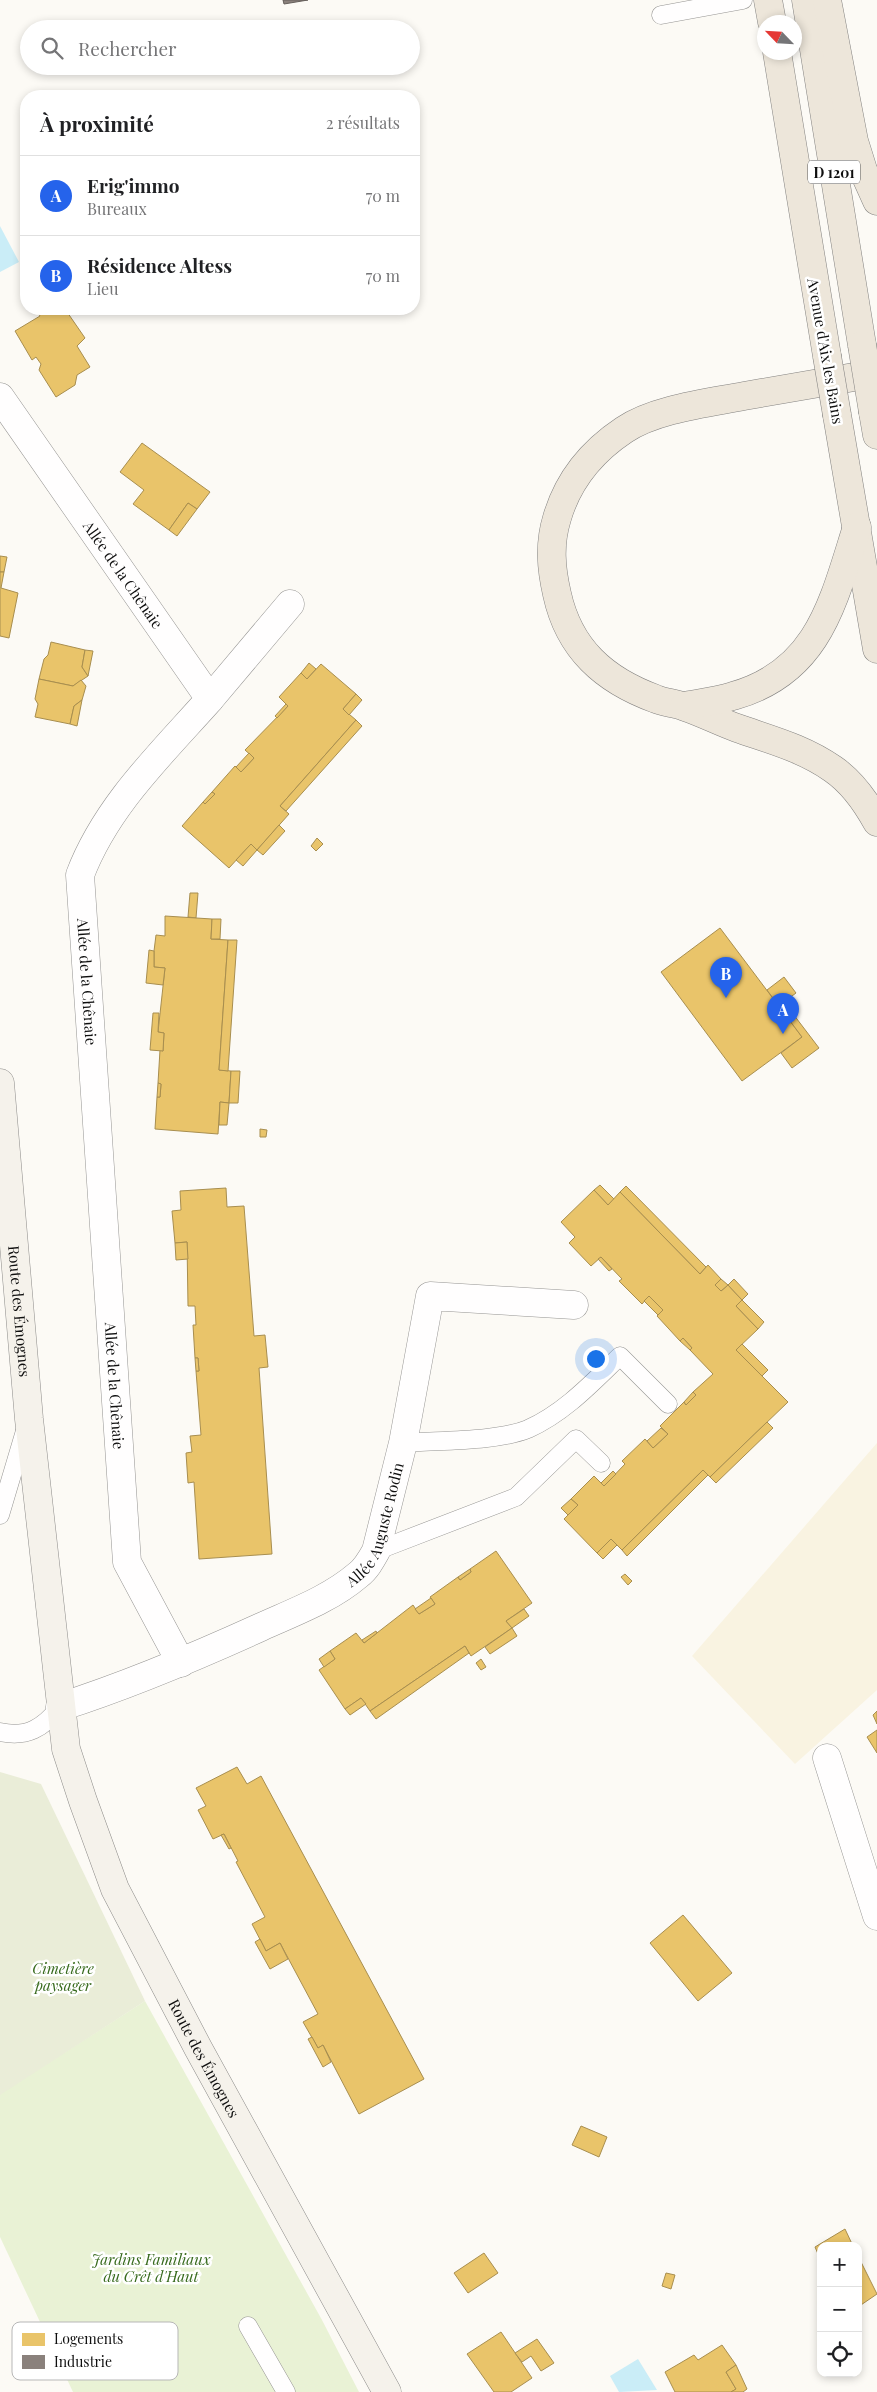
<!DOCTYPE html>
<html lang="fr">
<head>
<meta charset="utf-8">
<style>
	:root { --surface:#fff; --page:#f6f6f6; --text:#202124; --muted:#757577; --line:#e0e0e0; --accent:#2563eb }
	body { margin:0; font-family:"Playfair Display",serif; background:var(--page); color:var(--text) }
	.controls { position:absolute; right:15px; bottom:15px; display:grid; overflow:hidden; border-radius:10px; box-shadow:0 2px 8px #0003 }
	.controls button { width:45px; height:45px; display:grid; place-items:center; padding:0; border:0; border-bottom:1px solid var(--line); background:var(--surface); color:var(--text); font:25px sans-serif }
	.compass { position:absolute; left:757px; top:15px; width:45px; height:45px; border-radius:50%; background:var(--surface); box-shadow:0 2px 8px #0003; rotate:295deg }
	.you { position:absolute; left:595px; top:1358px; width:18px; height:18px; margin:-12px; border:4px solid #fff; border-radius:50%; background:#1a73e8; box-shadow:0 0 0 8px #1a73e833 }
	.badge { display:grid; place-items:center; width:32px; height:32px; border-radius:50%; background:var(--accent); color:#fff; font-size:16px; font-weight:700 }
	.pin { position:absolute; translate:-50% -41px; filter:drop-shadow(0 1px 2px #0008) }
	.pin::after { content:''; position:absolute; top:26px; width:18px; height:15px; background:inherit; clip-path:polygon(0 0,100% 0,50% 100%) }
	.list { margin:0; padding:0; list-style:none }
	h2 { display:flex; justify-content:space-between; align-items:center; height:65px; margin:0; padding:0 20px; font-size:21px }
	h2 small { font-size:16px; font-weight:400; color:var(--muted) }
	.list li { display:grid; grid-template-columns:32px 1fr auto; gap:15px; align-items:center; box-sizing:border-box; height:80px; padding:0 20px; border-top:1px solid var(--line) }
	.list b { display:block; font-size:19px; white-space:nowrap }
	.list p { margin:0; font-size:16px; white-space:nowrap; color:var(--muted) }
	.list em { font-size:16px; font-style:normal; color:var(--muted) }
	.icon { flex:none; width:28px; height:28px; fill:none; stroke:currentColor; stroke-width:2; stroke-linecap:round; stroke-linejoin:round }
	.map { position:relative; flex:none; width:877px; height:2392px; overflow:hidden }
	.search { position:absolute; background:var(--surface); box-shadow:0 2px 8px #0003; left:20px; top:20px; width:400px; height:55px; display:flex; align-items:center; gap:12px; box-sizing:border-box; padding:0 18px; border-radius:28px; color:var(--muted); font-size:19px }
	.panel { position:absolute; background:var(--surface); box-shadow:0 2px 8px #0003; left:20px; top:90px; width:400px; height:225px; border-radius:20px }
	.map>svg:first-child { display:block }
	.farmland { fill:#f9f3e1 }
	.green { fill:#e9f2d5 }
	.cemetery { fill:#eaedd8 }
	.water { fill:#caedf7 }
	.homes { fill:#e9c46a; stroke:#a88e4f }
	.industry { fill:#8a817c; stroke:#655f5b }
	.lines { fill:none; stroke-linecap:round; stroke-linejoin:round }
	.lane-casing { stroke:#969593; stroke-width:19 }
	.street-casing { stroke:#969593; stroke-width:29 }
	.secondary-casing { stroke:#8c8b89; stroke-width:29 }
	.primary-casing { stroke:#838280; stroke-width:29 }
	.lane { stroke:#fffefe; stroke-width:18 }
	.street { stroke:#fffefe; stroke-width:28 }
	.secondary { stroke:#f5f2eb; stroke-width:28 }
	.primary { stroke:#ede6da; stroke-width:28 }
	.primary-bridge-casing { stroke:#838280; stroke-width:29; stroke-linecap:butt }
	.primary-bridge { stroke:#ede6da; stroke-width:28 }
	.labels { text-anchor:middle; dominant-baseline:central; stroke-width:5; stroke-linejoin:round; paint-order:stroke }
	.shield { fill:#fff; stroke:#575757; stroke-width:1 }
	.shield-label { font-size:14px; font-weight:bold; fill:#0f0f0f }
	.street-label { font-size:15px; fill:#0f0f0f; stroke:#fff }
	.park-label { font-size:15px; font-style:italic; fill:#376a1d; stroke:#fff }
	.key { fill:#fff; stroke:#b7b7b7; stroke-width:1 }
	.key-label { font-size:14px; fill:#0f0f0f }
</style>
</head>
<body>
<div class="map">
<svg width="877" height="2392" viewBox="0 0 877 2392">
	<rect width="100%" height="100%" fill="#fcfaf5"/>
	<path class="farmland" d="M 877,1443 L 877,1690 L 795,1764 L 692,1656 Z"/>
	<path class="green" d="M 145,2001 L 322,2320 L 359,2392 L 73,2392 L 0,2237 L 0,2094 Z"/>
	<path class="cemetery" d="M 0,1772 L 41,1784 L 145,2001 L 0,2095 Z"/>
	<g class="water">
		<path d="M 0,226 L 19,262 L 0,272 Z"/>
		<path d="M 638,2359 L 657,2390 L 619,2392 L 610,2376 Z"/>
	</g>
	<g class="homes">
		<path d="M 40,309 L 65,309 L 85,338 L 77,346 L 90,367 L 77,375 L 75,385 L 56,397 L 39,370 L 41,364 L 36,357 L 32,360 L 15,331 L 40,316 L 37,311 Z"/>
		<path d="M 142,443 L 210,492 L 197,509 L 188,503 L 169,530 L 133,504 L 144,490 L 120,472 Z"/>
		<path d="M 188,503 L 197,509 L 177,536 L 169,530 Z"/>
		<path d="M 0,556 L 7,557 L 4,572 L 0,572 Z"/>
		<path d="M 0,572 L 4,572 L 1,588 L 18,593 L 9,638 L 0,636 Z"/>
		<path d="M 51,642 L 85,650 L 82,667 L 88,676 L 73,686 L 39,679 L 44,659 L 48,655 Z"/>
		<path d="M 85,650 L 93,651 L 88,676 L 82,667 Z"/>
		<path d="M 309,663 L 316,669 L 307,679 L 301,673 Z"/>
		<path d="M 321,664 L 356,694 L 343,709 L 356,720 L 280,806 L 289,814 L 257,850 L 251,844 L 229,868 L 182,826 L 203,802 L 205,804 L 215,794 L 212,792 L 235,766 L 241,772 L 254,758 L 245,750 L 288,706 L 279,697 L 301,673 L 307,679 Z"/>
		<path d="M 39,679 L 73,686 L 81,680 L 86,686 L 82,700 L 74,706 L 70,724 L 35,717 L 38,704 L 35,699 Z"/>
		<path d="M 356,694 L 362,700 L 349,715 L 343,709 Z"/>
		<path d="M 82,700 L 77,726 L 70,724 L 74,706 Z"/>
		<path d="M 286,704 L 288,706 L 277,718 L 275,716 Z"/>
		<path d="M 356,720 L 362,726 L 286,811 L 280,806 Z"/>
		<path d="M 249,753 L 254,758 L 241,772 L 236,767 Z"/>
		<path d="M 212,792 L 215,794 L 205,804 L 203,802 Z"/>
		<path d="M 279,825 L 285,831 L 263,855 L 257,850 Z"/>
		<path d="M 317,838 L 323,844 L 316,851 L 311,846 Z"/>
		<path d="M 251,844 L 257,850 L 243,866 L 236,860 Z"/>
		<path d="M 190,893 L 198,893 L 196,918 L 188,917 Z"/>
		<path d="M 165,916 L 212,919 L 211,939 L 228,940 L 219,1070 L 231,1071 L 229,1103 L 220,1102 L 218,1134 L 155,1129 L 157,1097 L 160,1097 L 161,1084 L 158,1083 L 160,1050 L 163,1051 L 164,1033 L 158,1032 L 165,968 L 154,967 L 154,951 L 156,935 L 165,936 Z"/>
		<path d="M 212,919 L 221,919 L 220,939 L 211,939 Z"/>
		<path d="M 720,928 L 802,1037 L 742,1081 L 661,972 Z"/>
		<path d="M 228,940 L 237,940 L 228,1071 L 219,1070 Z"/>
		<path d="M 149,950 L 154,951 L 154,967 L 165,968 L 163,985 L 146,983 Z"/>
		<path d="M 784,977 L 796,993 L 784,1002 L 819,1048 L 792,1068 L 781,1053 L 802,1037 L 767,990 Z"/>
		<path d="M 153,1013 L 159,1013 L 158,1032 L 164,1033 L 163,1051 L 150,1050 Z"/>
		<path d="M 231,1071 L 240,1071 L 238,1103 L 229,1103 Z"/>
		<path d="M 158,1083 L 161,1084 L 160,1097 L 157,1097 Z"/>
		<path d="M 220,1102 L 229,1103 L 227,1125 L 219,1125 Z"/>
		<path d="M 260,1129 L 267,1130 L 266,1137 L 260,1137 Z"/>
		<path d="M 600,1185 L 614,1199 L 608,1205 L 594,1190 Z"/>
		<path d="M 626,1186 L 706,1267 L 700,1274 L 620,1192 Z"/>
		<path d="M 226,1188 L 227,1207 L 244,1206 L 254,1336 L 265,1335 L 268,1367 L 259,1368 L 272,1554 L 199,1559 L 194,1482 L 188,1483 L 186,1453 L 192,1452 L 190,1436 L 201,1435 L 196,1371 L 199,1371 L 198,1358 L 195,1358 L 193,1325 L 196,1325 L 195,1306 L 188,1306 L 187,1242 L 175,1243 L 172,1211 L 181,1210 L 180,1191 Z"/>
		<path d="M 594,1190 L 608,1205 L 620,1192 L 700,1274 L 708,1265 L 721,1279 L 715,1285 L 721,1291 L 728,1285 L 742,1300 L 736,1306 L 758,1329 L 736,1350 L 788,1402 L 710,1477 L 703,1470 L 622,1550 L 611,1539 L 597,1553 L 564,1519 L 578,1505 L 571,1499 L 594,1476 L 604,1486 L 625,1464 L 622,1461 L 645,1439 L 653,1448 L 668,1434 L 660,1426 L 684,1402 L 686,1405 L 696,1395 L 693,1392 L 713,1374 L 690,1350 L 692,1348 L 683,1338 L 680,1341 L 657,1316 L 663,1310 L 649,1296 L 642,1304 L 619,1281 L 622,1279 L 601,1257 L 591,1266 L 569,1243 L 575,1237 L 561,1222 Z"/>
		<path d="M 187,1242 L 188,1259 L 176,1260 L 175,1243 Z"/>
		<path d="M 601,1257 L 612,1269 L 609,1271 L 598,1259 Z"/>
		<path d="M 721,1279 L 728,1285 L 721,1291 L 715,1285 Z"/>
		<path d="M 734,1279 L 748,1294 L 742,1300 L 728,1285 Z"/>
		<path d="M 649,1296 L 663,1310 L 658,1315 L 644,1301 Z"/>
		<path d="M 742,1300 L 764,1322 L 758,1329 L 736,1306 Z"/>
		<path d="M 683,1338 L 692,1348 L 690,1350 L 680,1341 Z"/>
		<path d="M 742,1344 L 768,1370 L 762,1376 L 736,1350 Z"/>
		<path d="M 195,1358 L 198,1358 L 199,1371 L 196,1371 Z"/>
		<path d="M 693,1392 L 696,1395 L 686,1405 L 684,1402 Z"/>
		<path d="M 767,1422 L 773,1428 L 716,1483 L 710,1477 Z"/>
		<path d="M 661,1428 L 668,1434 L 653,1448 L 647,1441 Z"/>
		<path d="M 703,1470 L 708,1475 L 627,1556 L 622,1550 Z"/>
		<path d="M 613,1471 L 616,1474 L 604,1486 L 601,1483 Z"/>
		<path d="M 571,1499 L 578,1505 L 568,1515 L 561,1508 Z"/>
		<path d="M 611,1539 L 617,1545 L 603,1559 L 597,1553 Z"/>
		<path d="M 496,1551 L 532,1603 L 506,1621 L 512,1628 L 471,1656 L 465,1646 L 370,1711 L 361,1698 L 345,1709 L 319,1670 L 335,1659 L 330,1651 L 356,1633 L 364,1643 L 413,1605 L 419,1614 L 435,1604 L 430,1597 L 458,1577 L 460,1580 L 471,1572 L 470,1569 Z"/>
		<path d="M 470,1569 L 471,1572 L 460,1580 L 458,1577 Z"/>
		<path d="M 625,1574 L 632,1581 L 628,1585 L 621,1577 Z"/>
		<path d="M 431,1598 L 435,1604 L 419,1614 L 415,1609 Z"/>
		<path d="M 524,1609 L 529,1616 L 512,1628 L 506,1621 Z"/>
		<path d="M 512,1628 L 517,1636 L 490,1654 L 485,1647 Z"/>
		<path d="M 376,1631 L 377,1633 L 364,1643 L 362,1640 Z"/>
		<path d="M 465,1646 L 469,1653 L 376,1719 L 370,1711 Z"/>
		<path d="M 330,1651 L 335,1659 L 324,1667 L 319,1659 Z"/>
		<path d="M 481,1659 L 486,1667 L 481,1670 L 476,1663 Z"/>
		<path d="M 361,1698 L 366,1704 L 350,1715 L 345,1709 Z"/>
		<path d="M 877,1711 L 877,1724 L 873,1715 Z"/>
		<path d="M 877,1730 L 877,1753 L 867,1737 Z"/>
		<path d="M 237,1767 L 247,1784 L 261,1776 L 424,2079 L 359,2114 L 323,2045 L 318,2048 L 303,2022 L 318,2014 L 280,1943 L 266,1951 L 252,1924 L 265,1917 L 236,1862 L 238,1861 L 224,1834 L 213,1839 L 198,1810 L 206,1806 L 196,1788 Z"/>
		<path d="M 224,1834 L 231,1848 L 229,1849 L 221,1835 Z"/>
		<path d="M 683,1915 L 732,1973 L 698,2001 L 650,1943 Z"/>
		<path d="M 260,1939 L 266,1951 L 280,1943 L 288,1959 L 270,1969 L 255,1942 Z"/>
		<path d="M 312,2037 L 318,2048 L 323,2045 L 331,2062 L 323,2067 L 308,2039 Z"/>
		<path d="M 581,2126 L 607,2137 L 599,2157 L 572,2145 Z"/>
		<path d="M 845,2229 L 853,2246 L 821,2246 L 821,2261 L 815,2247 Z"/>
		<path d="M 484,2253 L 498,2273 L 468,2293 L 454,2273 Z"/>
		<path d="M 858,2256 L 877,2294 L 858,2307 Z"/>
		<path d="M 666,2273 L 675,2275 L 671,2289 L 662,2286 Z"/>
		<path d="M 501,2332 L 532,2378 L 511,2392 L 494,2392 L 467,2354 Z"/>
		<path d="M 537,2339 L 554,2363 L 541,2371 L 531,2356 L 522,2362 L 515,2353 Z"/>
		<path d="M 722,2345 L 736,2365 L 726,2372 L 736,2389 L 731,2392 L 675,2392 L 665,2372 L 694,2355 L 698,2360 Z"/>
		<path d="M 736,2365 L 747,2389 L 743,2392 L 731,2392 L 736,2389 L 726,2372 Z"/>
	</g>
	<path class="industry" d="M 283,0 L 308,0 L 284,4 Z"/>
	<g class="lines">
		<g class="lane-casing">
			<g id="lane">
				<path d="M 661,15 L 743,0"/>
				<path d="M 403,1443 C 438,1440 496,1442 528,1429 C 564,1413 592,1383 620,1356 L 668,1404"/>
				<path d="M 0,1515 L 25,1431"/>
				<path d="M 376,1551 L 516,1497 L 576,1439 L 601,1463"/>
				<path d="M 0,1732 C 27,1738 43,1728 60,1707"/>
				<path d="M 248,2326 L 286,2392"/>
			</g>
		</g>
		<g class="street-casing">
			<g id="street">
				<path id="s1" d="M 0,397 L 210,699 C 162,753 106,806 80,875 L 127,1562 L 181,1663"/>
				<path d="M 210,699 L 290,604"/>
				<path id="s2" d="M 60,1707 C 129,1685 195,1657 261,1627 C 294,1612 330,1599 358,1575 C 366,1569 371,1560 376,1551 L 403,1443 L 430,1296 L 574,1305"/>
				<path d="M 827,1758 L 877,1916"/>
			</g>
		</g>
		<g class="secondary-casing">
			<g id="secondary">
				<path id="s3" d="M 0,1083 L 29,1419 L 66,1749 L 83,1801 L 115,1889 L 198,2048 L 387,2392"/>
			</g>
		</g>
		<g class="primary-casing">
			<g id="primary">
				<path d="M 768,0 L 772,22"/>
				<path d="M 806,0 L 862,345"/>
				<path d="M 827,0 L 854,141 L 863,170 L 877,201"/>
				<path d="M 777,52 L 827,356"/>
				<path d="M 877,373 C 833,381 789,388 744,396 C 708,403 655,409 624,430 C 591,452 568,480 557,518 C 549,544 551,568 557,594 C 569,649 604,680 656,699 C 665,703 676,703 685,707 C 703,713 720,722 737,728 C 771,740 803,748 833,769 C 852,782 866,802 877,822"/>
				<path d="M 873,412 L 877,435"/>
				<path d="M 837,415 L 877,649"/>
				<path d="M 684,706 C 700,703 717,701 733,696 C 819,672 833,602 857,527"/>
			</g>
		</g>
		<use href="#lane" class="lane"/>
		<use href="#street" class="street"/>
		<use href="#secondary" class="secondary"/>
		<use href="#primary" class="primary"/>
		<g class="primary-bridge-casing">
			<g id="primary-bridge">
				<path d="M 862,345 L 873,412"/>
				<path d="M 827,356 L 837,415"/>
			</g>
		</g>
		<use href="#primary-bridge" class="primary-bridge"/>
	</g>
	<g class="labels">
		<rect class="shield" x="808" y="160.5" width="52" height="23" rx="4"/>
		<g class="shield-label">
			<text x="834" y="172">D 1201</text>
		</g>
		<g class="street-label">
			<text transform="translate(826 351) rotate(80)">Avenue d'Aix les Bains</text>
			<text stroke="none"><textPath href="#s1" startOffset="216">Allée de la Chênaie</textPath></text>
			<text stroke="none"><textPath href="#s1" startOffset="695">Allée de la Chênaie</textPath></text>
			<text stroke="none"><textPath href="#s3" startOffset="229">Route des Émognes</textPath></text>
			<text stroke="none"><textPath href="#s1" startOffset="1100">Allée de la Chênaie</textPath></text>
			<text stroke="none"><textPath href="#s2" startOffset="381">Allée Auguste Rodin</textPath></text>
			<text stroke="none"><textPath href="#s3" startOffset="1009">Route des Émognes</textPath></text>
		</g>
		<g class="park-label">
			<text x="63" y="1968">Cimetière<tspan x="63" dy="17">paysager</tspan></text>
			<text x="151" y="2259">Jardins Familiaux<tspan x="151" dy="17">du Crêt d'Haut</tspan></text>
		</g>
	</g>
	<rect x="12" y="2322" width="166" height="58" rx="8" class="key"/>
	<rect x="22" y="2333" width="23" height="13" fill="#e9c46a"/>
	<rect x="22" y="2355" width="23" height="14" fill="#8a817c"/>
	<g class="key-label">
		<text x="54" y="2344">Logements</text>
		<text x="54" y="2367">Industrie</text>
	</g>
</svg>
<div class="controls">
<button>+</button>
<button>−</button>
<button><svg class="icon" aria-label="locate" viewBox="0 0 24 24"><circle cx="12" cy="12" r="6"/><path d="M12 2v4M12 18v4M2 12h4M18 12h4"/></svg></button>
</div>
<svg class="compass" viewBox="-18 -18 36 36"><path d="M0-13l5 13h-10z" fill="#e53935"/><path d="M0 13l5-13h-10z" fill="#757577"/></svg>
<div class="you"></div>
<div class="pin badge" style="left:783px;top:1034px">A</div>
<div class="pin badge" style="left:726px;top:998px">B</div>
<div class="search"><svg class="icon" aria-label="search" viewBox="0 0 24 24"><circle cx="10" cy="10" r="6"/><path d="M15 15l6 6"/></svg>Rechercher</div>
<section class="panel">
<h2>À proximité<small>2 résultats</small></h2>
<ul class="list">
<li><span class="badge">A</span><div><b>Erig'immo</b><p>Bureaux</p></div><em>70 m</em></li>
<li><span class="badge">B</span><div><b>Résidence Altess</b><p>Lieu</p></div><em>70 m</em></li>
</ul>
</section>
</div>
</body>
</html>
